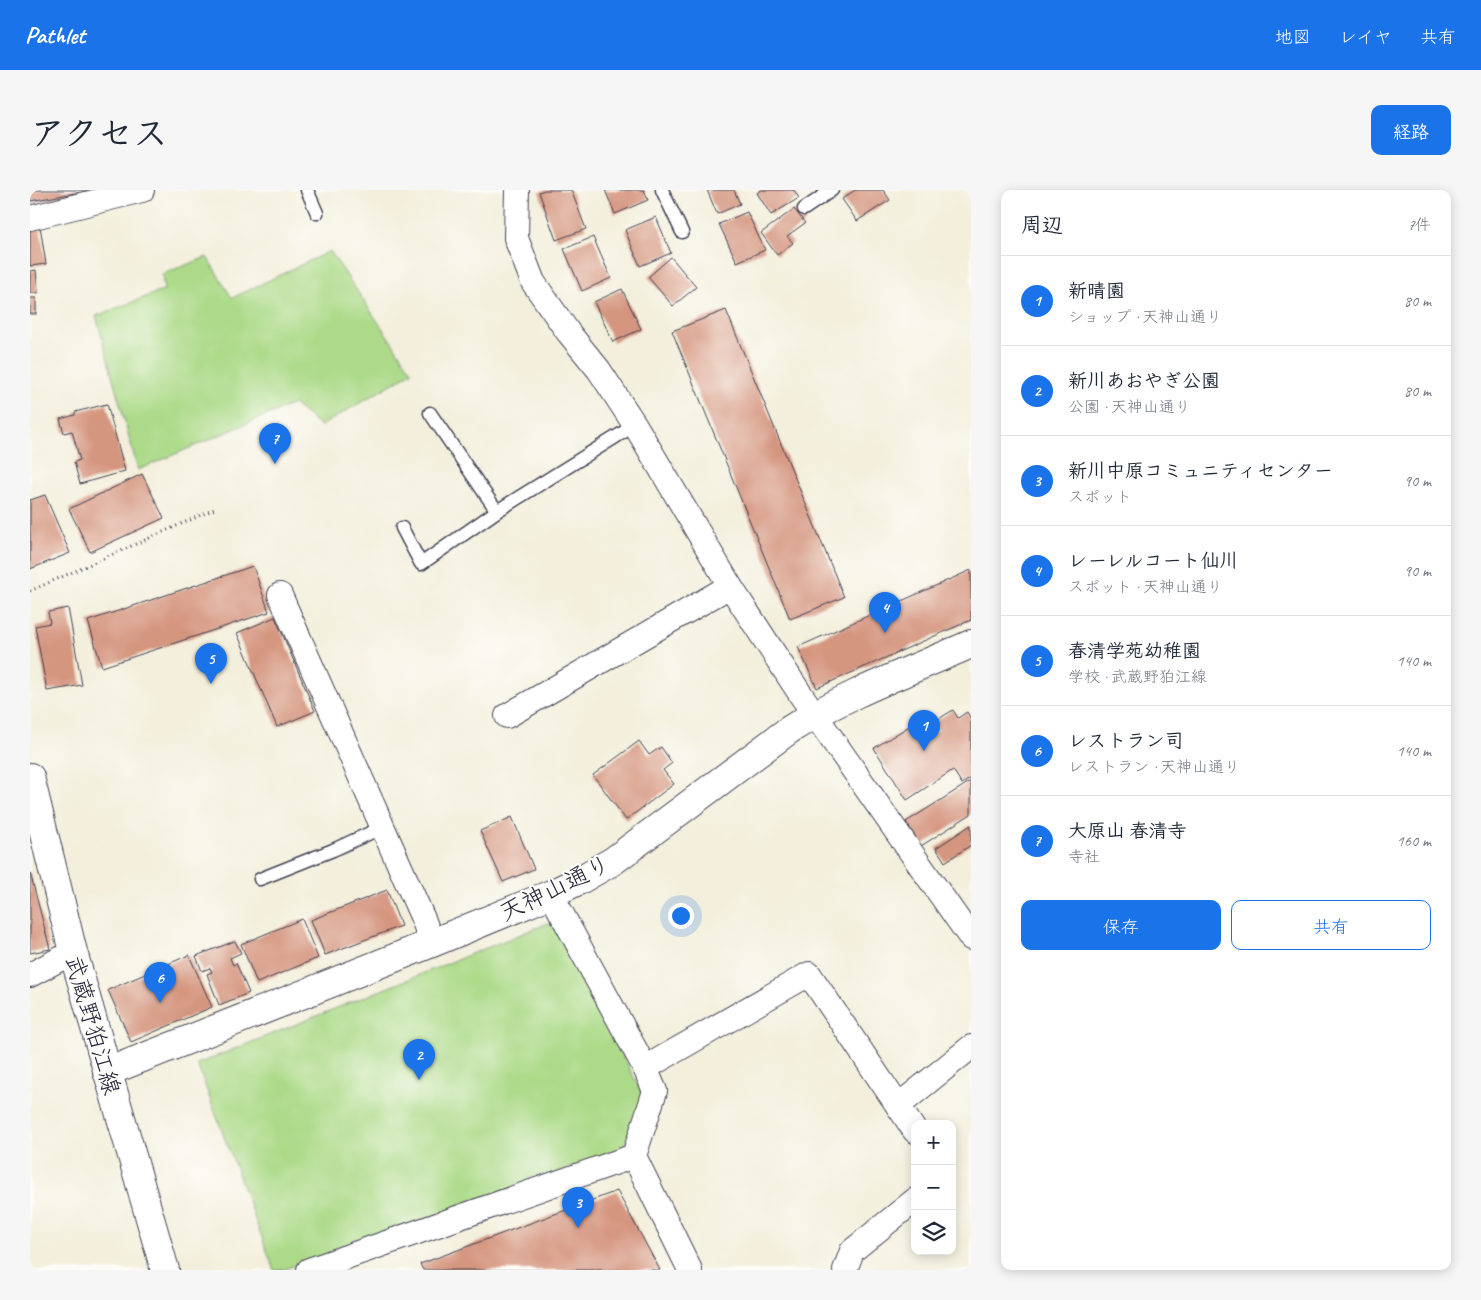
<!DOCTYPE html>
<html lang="ja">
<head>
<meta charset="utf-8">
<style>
	:root { --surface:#fff; --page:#f6f6f7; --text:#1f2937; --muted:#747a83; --line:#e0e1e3; --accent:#1a73e8 }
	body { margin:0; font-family:Caveat,"Klee One",sans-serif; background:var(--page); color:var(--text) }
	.controls { position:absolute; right:15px; bottom:15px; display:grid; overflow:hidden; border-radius:10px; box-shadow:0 2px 12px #0003 }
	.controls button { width:45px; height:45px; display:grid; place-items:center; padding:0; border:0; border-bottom:1px solid var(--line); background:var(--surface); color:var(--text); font:25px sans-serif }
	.you { position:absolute; left:650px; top:725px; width:18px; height:18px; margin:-12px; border:4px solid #fff; border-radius:50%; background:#1a73e8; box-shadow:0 0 0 8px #1a73e833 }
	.badge { display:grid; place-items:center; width:32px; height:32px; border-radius:50%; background:var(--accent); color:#fff; font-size:16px; font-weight:700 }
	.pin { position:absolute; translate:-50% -41px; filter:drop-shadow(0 1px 2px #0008) }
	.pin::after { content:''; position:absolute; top:26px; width:18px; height:15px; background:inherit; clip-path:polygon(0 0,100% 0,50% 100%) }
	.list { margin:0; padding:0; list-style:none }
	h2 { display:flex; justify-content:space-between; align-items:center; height:65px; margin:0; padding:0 20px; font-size:21px }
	h2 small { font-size:16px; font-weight:400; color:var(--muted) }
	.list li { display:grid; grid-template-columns:32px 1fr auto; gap:15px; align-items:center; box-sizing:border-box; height:90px; padding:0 20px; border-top:1px solid var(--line) }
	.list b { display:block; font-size:19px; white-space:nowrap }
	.list p { margin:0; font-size:16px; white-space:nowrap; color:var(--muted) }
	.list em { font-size:16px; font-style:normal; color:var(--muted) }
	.actions { display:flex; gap:10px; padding:15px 20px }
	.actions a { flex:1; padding:11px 0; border:1px solid var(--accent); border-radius:10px; text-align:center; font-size:18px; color:var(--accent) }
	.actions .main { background:var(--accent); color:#fff }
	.icon { flex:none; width:28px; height:28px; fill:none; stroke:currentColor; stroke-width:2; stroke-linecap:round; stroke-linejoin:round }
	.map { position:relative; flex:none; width:941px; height:1080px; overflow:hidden; border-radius:10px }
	header { display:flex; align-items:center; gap:30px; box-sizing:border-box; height:70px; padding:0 25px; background:var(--accent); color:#fff }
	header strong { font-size:24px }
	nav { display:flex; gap:28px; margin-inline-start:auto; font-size:18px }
	.intro { display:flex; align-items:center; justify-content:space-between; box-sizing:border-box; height:120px; padding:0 30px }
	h1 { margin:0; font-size:35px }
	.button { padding:12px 22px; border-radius:10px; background:var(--accent); color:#fff; font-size:18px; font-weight:700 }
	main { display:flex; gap:30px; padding:0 30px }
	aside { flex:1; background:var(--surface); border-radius:10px; box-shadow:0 2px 12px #0003 }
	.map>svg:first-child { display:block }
	.industrial { fill:#d1bfbe }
	.green { fill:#acda88; stroke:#677e62 }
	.building { fill:#d59680 }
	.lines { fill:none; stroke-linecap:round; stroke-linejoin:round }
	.service-casing { stroke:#414153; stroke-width:15 }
	.minor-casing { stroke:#414153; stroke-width:26 }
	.tertiary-casing { stroke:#414153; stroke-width:30 }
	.secondary-casing { stroke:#414153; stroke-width:30 }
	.path { stroke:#414153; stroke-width:3; stroke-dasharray:1 4; stroke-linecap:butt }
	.service { stroke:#fff; stroke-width:12 }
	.minor { stroke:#fff; stroke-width:24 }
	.tertiary { stroke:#fff; stroke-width:28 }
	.secondary { stroke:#fff; stroke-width:28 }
	.labels { text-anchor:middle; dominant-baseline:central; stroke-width:4.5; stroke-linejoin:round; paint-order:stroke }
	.street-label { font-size:24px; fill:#22223b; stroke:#fdfcf7 }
</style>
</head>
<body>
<header>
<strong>Pathlet</strong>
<nav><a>地図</a><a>レイヤ</a><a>共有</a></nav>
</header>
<div class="intro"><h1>アクセス</h1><a class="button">経路</a></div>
<main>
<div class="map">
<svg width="941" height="1080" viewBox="0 0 941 1080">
	<rect width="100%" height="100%" fill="#fdfcf7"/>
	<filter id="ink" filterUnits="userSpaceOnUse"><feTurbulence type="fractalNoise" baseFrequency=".02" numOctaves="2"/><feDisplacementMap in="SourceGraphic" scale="10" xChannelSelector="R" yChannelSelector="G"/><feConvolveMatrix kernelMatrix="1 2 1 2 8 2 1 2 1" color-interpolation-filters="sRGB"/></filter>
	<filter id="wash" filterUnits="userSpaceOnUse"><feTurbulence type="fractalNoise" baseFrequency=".0096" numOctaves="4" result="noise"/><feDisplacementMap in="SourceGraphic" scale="20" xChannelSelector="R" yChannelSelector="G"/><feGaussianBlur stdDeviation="1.12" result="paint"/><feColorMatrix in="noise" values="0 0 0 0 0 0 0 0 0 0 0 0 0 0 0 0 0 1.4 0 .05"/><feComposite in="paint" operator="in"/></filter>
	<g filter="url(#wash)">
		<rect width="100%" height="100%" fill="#f3efdc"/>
		<path class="industrial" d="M 0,0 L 83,0 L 0,17 Z"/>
		<g class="green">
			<path d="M 300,61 L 382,182 L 291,236 L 263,214 L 108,280 L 66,126 L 134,100 L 132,84 L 177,67 L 202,108 Z"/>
			<path d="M 521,732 L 614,906 L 595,958 L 252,1080 L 244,1080 L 167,874 Z"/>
		</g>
		<g id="blocks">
			<g class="building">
				<path d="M 0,0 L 57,0 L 57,1 L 0,11 Z"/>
				<path d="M 515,0 L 541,0 L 556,39 L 526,50 L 509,2 Z"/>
				<path d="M 575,0 L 614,0 L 618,10 L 585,24 Z"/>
				<path d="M 677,0 L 704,0 L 710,14 L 687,24 Z"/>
				<path d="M 731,0 L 764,0 L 769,8 L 741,25 L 727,3 Z"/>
				<path d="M 825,0 L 853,0 L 860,10 L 827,31 L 812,9 Z"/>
				<path d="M 764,19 L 775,33 L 757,46 L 763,53 L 747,65 L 731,43 Z"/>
				<path d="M 717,22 L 735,60 L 707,72 L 689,34 Z"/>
				<path d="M 626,27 L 641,63 L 610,76 L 595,40 Z"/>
				<path d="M 10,36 L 16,74 L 0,76 L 0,38 Z"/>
				<path d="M 563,47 L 581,88 L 552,101 L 534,59 Z"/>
				<path d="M 641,67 L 666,97 L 643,116 L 618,87 Z"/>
				<path d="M 6,80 L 8,103 L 0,103 L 0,81 Z"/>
				<path d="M 592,99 L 611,139 L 583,152 L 564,112 Z"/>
				<rect x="0" y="108" width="6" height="16"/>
				<path d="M 696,120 L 814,407 L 760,429 L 642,141 Z"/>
				<path d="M 77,214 L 95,281 L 50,294 L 44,272 L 50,270 L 42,241 L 34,243 L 30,229 L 45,225 L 45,222 Z"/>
				<path d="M 112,284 L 134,328 L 60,362 L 39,319 Z"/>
				<path d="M 15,305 L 40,363 L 0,379 L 0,310 Z"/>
				<path d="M 223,376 L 239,422 L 72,477 L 58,431 Z"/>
				<path d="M 941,380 L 941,430 L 787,498 L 768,457 Z"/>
				<path d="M 38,418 L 52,495 L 17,501 L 5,436 L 20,433 L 18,422 Z"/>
				<path d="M 245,427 L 285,521 L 247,537 L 207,443 Z"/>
				<path d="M 923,520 L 928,528 L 937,522 L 941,529 L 941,588 L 932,594 L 923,580 L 877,610 L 844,558 L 894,527 L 904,543 L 909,540 L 904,532 Z"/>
				<path d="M 609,551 L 619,565 L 631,557 L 642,573 L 633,580 L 644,594 L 596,630 L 563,585 Z"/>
				<path d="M 941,591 L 941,624 L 891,656 L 876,632 Z"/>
				<path d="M 482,627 L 504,679 L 473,692 L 450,641 Z"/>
				<path d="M 941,635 L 941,655 L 915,672 L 906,658 Z"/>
				<path d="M 0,682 L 20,759 L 0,763 Z"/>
				<path d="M 357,700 L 371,736 L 295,765 L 281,730 Z"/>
				<path d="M 272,729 L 288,768 L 227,793 L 211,754 Z"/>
				<path d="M 205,751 L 211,763 L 200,768 L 203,775 L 206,773 L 219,803 L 189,815 L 177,784 L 182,782 L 180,778 L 172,781 L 166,766 Z"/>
				<path d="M 159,765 L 182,817 L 101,852 L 78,800 Z"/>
				<path d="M 587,1001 L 630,1080 L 393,1080 L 390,1074 Z"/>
			</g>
		</g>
	</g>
	<g filter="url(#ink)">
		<use href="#blocks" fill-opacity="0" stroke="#414153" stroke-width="1"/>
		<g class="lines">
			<g class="service-casing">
				<g id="service">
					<path d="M 277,0 L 287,23"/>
					<path d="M 632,0 L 652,42"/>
					<path d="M 774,19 L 802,0"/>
					<path d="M 400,223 L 467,321"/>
					<path d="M 372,338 L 391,374 L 467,321 L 605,235"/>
					<path d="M 230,689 L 303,660 L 353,637"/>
				</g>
			</g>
			<g class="minor-casing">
				<g id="minor">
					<path d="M 487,0 L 486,48 L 503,92 L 538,142 L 569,180 L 605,235 L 700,396 L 771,505 L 941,748"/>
					<path d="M 0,28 L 112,0"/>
					<path d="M 250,405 L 394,731 L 402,753"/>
					<path d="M 477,526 L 700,396"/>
					<path d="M 521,704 L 615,878 L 625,901 L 604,966 L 660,1080"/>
					<path d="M 0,785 L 43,762"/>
					<path d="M 615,878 L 779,784 L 885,941"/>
					<path d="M 868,916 L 941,857"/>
					<path d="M 279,1080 L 604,966"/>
					<path d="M 815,1080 L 822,1061 L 885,1010"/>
				</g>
			</g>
			<g class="tertiary-casing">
				<path id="tertiary" d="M 77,882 L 402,753 L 521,704 L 548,691 L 583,671 L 759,540 C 816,504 880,481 941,454"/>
			</g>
			<g class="secondary-casing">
				<path id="secondary" d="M 0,587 L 43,762 L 135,1080"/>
			</g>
			<path class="path" d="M 0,401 L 187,318"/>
			<use href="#service" class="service"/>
			<use href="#minor" class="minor"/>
			<use href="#tertiary" class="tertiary"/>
			<use href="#secondary" class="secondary"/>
		</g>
	</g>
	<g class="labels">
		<g class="street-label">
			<text transform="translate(525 698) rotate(-26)">天神山通り</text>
			<text transform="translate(63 835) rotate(74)">武蔵野狛江線</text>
		</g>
	</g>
</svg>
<div class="controls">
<button>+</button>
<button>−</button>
<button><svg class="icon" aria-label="layers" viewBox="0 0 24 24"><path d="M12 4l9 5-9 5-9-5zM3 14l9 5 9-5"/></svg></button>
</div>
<div class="you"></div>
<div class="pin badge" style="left:894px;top:561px">1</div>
<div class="pin badge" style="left:389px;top:890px">2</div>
<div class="pin badge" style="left:548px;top:1038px">3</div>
<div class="pin badge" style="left:855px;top:443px">4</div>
<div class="pin badge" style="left:181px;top:494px">5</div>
<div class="pin badge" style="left:130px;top:813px">6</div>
<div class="pin badge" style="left:245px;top:274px">7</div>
</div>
<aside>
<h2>周辺<small>7件</small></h2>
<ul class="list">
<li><span class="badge">1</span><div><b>新晴園</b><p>ショップ · 天神山通り</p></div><em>80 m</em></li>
<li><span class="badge">2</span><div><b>新川あおやぎ公園</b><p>公園 · 天神山通り</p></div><em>80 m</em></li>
<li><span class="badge">3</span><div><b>新川中原コミュニティセンター</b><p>スポット</p></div><em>90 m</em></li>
<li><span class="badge">4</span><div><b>レーレルコート仙川</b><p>スポット · 天神山通り</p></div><em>90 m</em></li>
<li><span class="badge">5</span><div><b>春清学苑幼稚園</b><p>学校 · 武蔵野狛江線</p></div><em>140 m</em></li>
<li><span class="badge">6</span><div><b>レストラン司</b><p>レストラン · 天神山通り</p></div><em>140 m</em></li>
<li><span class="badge">7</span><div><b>大原山 春清寺</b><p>寺社</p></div><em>160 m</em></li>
</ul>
<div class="actions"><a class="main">保存</a><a>共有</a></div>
</aside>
</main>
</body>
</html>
